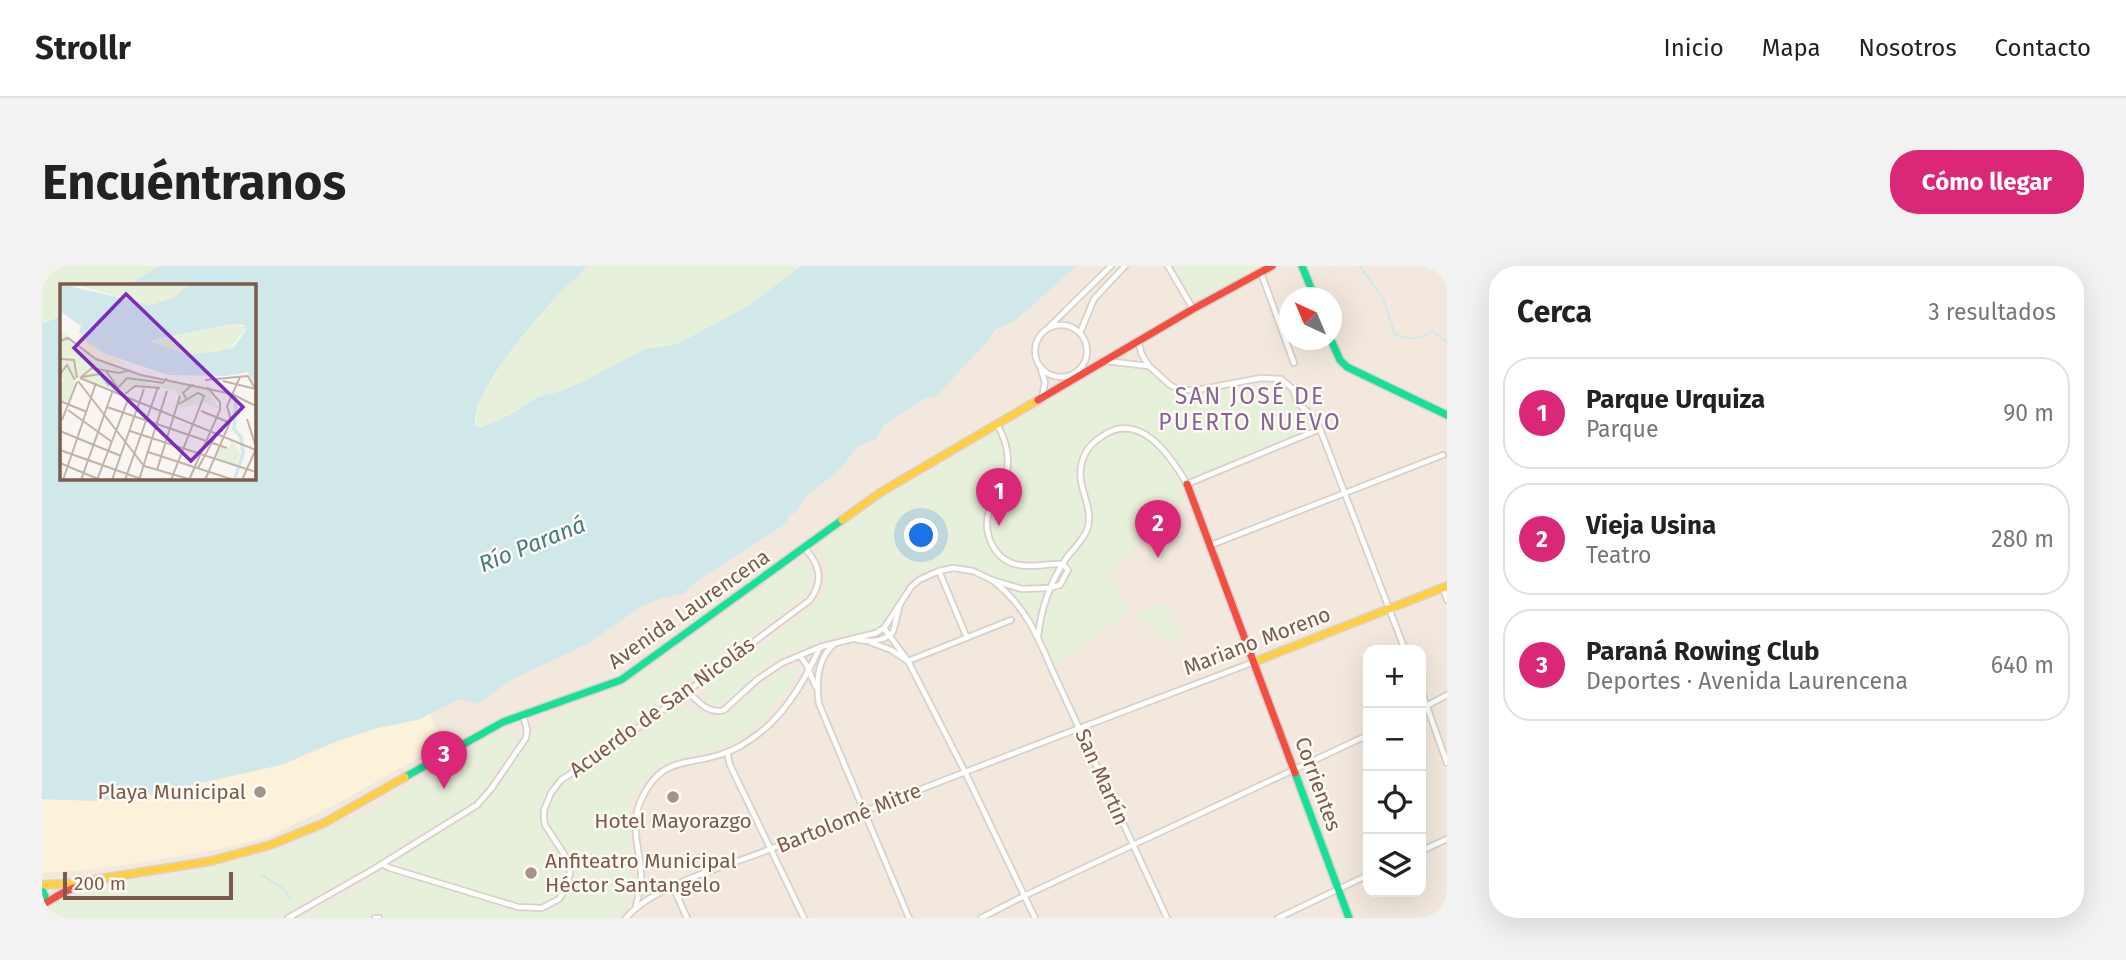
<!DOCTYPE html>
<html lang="es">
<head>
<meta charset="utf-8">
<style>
	:root { --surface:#fff; --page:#f2f2f2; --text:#222; --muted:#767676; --line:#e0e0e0; --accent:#db2777 }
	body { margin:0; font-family:"Fira Sans",sans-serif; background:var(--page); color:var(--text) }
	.controls { position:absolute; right:21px; bottom:21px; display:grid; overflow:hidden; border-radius:14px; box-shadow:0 7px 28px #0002 }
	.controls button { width:63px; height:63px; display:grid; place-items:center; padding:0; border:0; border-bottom:2px solid var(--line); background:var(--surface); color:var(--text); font:35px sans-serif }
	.compass { position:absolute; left:1237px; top:21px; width:63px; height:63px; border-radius:50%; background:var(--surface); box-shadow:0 7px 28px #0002; rotate:316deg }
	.scale { position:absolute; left:21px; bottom:18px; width:170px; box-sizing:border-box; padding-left:7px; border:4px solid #7a5c4d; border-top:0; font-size:19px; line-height:24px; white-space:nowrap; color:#7a5c4d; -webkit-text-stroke:5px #fffaf3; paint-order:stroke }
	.you { position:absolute; left:880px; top:270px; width:24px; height:24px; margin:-18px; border:5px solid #fff; border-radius:50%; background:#1a73e8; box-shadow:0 0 0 10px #1a73e833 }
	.badge { display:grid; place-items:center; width:46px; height:46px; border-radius:50%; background:var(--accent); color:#fff; font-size:23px; font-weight:700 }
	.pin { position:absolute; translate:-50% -58px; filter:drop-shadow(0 2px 4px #0008) }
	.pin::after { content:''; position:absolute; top:37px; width:24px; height:21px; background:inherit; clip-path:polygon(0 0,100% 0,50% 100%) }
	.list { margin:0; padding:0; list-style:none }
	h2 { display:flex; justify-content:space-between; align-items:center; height:91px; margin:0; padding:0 28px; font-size:30px }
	h2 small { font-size:23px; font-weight:400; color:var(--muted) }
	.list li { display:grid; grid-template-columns:46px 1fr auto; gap:21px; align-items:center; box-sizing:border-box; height:112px; margin:0 14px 14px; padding:0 14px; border:2px solid var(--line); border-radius:28px }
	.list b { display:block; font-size:26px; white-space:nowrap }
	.list p { margin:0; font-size:23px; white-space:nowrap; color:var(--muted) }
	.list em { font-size:23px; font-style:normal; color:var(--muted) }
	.icon { flex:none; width:38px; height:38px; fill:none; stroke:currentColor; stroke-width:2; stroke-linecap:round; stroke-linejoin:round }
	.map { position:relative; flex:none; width:1405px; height:652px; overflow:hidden; border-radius:28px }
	header { display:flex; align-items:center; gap:42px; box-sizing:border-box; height:98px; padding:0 35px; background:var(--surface); border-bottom:2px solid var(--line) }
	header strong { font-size:33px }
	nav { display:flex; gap:38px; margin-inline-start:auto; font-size:24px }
	.intro { display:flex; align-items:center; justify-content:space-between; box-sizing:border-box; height:168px; padding:0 42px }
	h1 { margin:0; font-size:49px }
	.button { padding:18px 32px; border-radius:28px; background:var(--accent); color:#fff; font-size:24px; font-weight:700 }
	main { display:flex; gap:42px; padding:0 42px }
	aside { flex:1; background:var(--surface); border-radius:28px; box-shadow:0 7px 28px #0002 }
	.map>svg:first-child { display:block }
	.residential { fill:#f2e8de; fill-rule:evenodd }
	.green { fill:#e7f0db }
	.sand { fill:#fbf2d9 }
	.water { fill:#d0e8ea }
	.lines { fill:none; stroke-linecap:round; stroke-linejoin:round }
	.stream { stroke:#d0e8ea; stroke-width:2 }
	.street-casing { stroke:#d7d1cb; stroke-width:8 }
	.fast-casing { stroke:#d9d2cb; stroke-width:10 }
	.slow-casing { stroke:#d9d2cb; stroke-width:10 }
	.jam-casing { stroke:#d9d2cb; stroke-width:10 }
	.street { stroke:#fefefd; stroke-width:4.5 }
	.fast { stroke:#16e098; stroke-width:7 }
	.slow { stroke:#ffcf43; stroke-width:7 }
	.jam { stroke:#f24e42; stroke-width:7 }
	.poi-dot { fill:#a69286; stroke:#fffaf3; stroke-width:2.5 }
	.labels { text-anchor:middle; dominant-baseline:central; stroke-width:5; stroke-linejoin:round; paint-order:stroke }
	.street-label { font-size:21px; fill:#7a5c4d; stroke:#fffaf3 }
	.poi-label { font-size:21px; fill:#7a5c4d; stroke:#fffaf3; text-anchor:end }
	.neighbourhood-label { font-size:23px; letter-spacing:2px; fill:#846695; stroke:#fffaf3 }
	.water-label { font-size:23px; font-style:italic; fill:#437c86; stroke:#fffaf3 }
	.inset-river { fill:none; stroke:#d0e8ea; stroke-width:3.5 }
	.inset-road { fill:none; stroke:#c2b3aa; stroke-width:2 }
	.view { fill:#7b2cbf; fill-opacity:0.15; stroke:#7b2cbf; stroke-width:3.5 }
	.inset-edge { fill:none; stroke:#7a5c4d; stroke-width:3.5 }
</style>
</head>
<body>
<header>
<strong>Strollr</strong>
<nav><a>Inicio</a><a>Mapa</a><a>Nosotros</a><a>Contacto</a></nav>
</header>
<div class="intro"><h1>Encuéntranos</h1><a class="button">Cómo llegar</a></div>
<main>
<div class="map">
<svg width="1405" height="652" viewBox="0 0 1405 652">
	<rect width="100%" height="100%" fill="#f9f5f0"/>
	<path class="residential" d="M 972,0 L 1405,0 L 1405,652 L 0,652 L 0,488 ZM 1248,32 L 1290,32 L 1290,74 L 1248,74 ZM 1326,384 L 1379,384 L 1379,626 L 1326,626 Z"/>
	<g class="green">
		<path d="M 0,0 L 118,0 L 86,19 L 19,19 L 19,50 L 0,58 Z"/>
		<path d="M 545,0 L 759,0 L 708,39 L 635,78 L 601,84 L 544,114 L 518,125 L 496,131 L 445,161 L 439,162 L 435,160 C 426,130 497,49 518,27 C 527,18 537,10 545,0 Z"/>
		<path d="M 1130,0 L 1215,0 L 1216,4 L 1153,37 Z"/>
		<path d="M 1067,100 C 1082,102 1097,101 1109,109 C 1118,115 1127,125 1137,127 C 1171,132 1205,115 1240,119 L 1246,126 L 1253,142 L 1268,157 L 1267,163 L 1147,211 L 1142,234 L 1129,241 L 1066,310 L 1089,344 L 1019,395 L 1011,396 C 992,353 964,298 909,300 C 897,300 884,303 873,310 C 853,323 852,352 832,364 C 820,371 803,367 790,371 C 769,376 744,387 726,398 C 711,407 687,440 672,440 C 663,434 660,428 665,418 L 764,347 L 781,330 L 786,305 L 777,279 L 841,232 Z"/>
		<path d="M 760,296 L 765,298 L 771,312 L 767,325 L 623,433 L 633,445 L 638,441 C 650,442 666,451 676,452 C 687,452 727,408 750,401 L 756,407 C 740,429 726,454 703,468 C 664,495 617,481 590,532 C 587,538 588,546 588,553 C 587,584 596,627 576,652 L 262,652 L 308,627 L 375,580 L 429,550 L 441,541 L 456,521 L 490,469 L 508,450 L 555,434 L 588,419 L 749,299 Z"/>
		<path d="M 1124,338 L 1142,377 L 1117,371 L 1093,350 L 1108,340 Z"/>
		<path d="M 469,463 L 474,465 L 476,471 L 473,480 L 433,536 L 367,574 L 344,591 L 260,637 L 238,652 L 0,652 L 0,611 L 3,611 L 15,636 L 55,621 L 168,602 L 232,585 L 319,549 L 447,473 Z"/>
	</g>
	<path class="sand" d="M 388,448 L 402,480 L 390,484 L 300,535 L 226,571 L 178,583 L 56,603 L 0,607 L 0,533 L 56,535 L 132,523 L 244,498 L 288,477 L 336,462 L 375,454 Z"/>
	<path class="water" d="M 118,0 L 545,0 C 537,10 527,18 518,27 C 497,49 426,129 434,160 L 439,162 L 467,149 L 496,131 L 519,125 L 544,114 L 601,84 L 635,78 L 708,39 L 759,0 L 1034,0 L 974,54 L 953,64 L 947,74 L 894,130 L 884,132 L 843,158 L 834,173 L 816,180 L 797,204 L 763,231 L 754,246 L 747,250 L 745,257 L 659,312 L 642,327 L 621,332 L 600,340 L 545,378 L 469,414 L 436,438 L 418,433 L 375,454 L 336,462 L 301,473 L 238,499 L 109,528 L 56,535 L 0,533 L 0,58 L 19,50 L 19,212 L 212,212 L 212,19 L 86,19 Z"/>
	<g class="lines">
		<g class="stream">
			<path d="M 1318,0 L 1341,33 L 1353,69 C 1367,73 1378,74 1390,65 L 1405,76"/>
			<path d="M 220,609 L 242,623 L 248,632"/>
		</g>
		<g class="street-casing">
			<g id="street">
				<path d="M 1126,0 L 1151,43"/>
				<path d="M 1395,0 L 1405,10"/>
				<path d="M 1219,7 L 1252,97"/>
				<circle cx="1019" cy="85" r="26"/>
				<path d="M 1007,61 L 1069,0"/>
				<path d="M 1038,67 L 1052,33 L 1083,0"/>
				<path d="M 1097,76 L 1099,87 L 1107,100 L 1128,119 L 1138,124 L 1155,124 L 1219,112 L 1239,113 L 1251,123 L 1255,136 L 1270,150 L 1278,163 L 1363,384"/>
				<path d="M 1064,95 L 1106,100"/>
				<path d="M 999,104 L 1003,116 L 1000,132"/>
				<path d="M 955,158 C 963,172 968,188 965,205 C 962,220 952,230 947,245 C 940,268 953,295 977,299 C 992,302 1006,297 1021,298"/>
				<path d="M 1169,279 L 1401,189"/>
				<path d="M 897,305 L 925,372"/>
				<path d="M 950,314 C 982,338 996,370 1011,406 L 1125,652"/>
				<path d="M 1401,322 L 1405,334"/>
				<path d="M 858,338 L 869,321 L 877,314 L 897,305 L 911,302 L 931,305 L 950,314 L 980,323 L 1008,322 L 1018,319 L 1026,304 L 1021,298"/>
				<path d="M 842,362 L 866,395 L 923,506 L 993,652"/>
				<path d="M 996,370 C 999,343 1008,317 1023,294 C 1030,284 1040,276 1045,264 C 1053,242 1035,223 1039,201 C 1041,187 1048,178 1059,171 C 1097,143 1128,189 1145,218 L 1278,163"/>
				<path d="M 828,376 L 849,384 L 866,395 L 969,354"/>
				<path d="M 792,378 C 775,393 774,418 777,438 L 867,652"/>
				<path d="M 758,390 L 764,398 L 774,421"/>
				<path d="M 1379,424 L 1405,497"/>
				<path d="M 645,425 C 656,435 666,449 682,444 L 716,413 L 740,397 L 778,381 L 834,367 L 842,362 L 858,338 L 851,366 C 840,377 826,376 812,373"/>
				<path d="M 1379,443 L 1405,429"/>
				<path d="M 685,486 L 688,499 L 762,652"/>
				<path d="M 1379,585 L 1405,573"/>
				<path d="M 340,598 L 348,602 L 476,641 L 500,642 L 517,633 L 522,626 L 528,608 L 527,599 L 522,588 L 503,559 L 502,552 L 502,544 L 509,527 L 519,514 L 577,476 L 768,334 C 782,314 778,299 762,281"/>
				<path d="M 631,621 L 645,652"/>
				<path d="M 594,640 C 596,630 600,619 599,608 C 598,581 587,561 599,534 C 620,488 646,501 683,487 C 695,483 707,475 716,468 C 744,448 764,412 778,381"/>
				<path d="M 246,652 L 332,603 L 435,539 L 449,523 L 484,472 L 485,464 L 481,449"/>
				<path d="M 333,652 L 337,652"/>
				<path d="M 584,652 C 614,617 688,600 731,582 C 890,517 1051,457 1212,396"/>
				<path d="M 939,652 L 982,630 L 1326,469"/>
				<path d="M 1236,652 L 1326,609"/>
			</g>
		</g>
		<g class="fast-casing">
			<g id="fast">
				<path d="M 1260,0 L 1273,32"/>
				<path d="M 1289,74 L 1298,94 L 1305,101 L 1405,149"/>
				<path d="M 1253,507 L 1307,652"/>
				<path d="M 363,511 L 461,456 L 579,414 L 800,254"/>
				<path d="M 0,624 L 3,630 L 1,638"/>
			</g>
		</g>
		<g class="slow-casing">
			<g id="slow">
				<path d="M 800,254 L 839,226 L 996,134"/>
				<path d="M 1212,396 L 1405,320"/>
				<path d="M 0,619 L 32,617 L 169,595 L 228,579 L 282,557 L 363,511"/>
			</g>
		</g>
		<g class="jam-casing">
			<g id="jam">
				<path d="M 996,134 L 1151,43 L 1230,0"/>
				<path d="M 1145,218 L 1253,507"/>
				<path d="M 0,639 L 24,625 L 40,619"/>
			</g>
		</g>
		<use href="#street" class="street"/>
		<use href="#fast" class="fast"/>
		<use href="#slow" class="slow"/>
		<use href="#jam" class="jam"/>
	</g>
	<g class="poi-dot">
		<circle cx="218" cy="526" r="7"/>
		<circle cx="631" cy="531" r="7"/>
		<circle cx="489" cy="607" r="7"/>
	</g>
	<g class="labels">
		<g class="street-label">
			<text transform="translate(647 343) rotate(-35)">Avenida Laurencena</text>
			<text transform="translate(1215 375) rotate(-21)">Mariano Moreno</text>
			<text transform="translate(620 441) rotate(-36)">Acuerdo de San Nicolás</text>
			<text transform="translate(1060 511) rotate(66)">San Martín</text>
			<text transform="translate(1276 518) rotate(70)">Corrientes</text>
			<text transform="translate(807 552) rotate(-22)">Bartolomé Mitre</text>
		</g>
		<g class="poi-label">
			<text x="204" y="526">Playa Municipal</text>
			<text x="631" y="555" text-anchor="middle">Hotel Mayorazgo</text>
			<text x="503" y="595" text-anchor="start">Anfiteatro Municipal<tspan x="503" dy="24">Héctor Santangelo</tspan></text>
		</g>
		<g class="neighbourhood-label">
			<text x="1208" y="130">SAN JOSÉ DE<tspan x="1208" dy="26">PUERTO NUEVO</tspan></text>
		</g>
		<g class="water-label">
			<text transform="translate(490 278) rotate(-22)">Río Paraná</text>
		</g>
	</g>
	<g transform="translate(18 18)">
		<rect width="196" height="196" fill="#f9f5f0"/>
		<path d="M 12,0 L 129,0 L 115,13 L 91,21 ZM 172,40 L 186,43 L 170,65 L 128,71 L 90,58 ZM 6,48 L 16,64 L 67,88 L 105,98 L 83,97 L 96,104 L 72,101 L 63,110 L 23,94 L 34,83 L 14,96 L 11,117 L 0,117 L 0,98 L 5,97 L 0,92 L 0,51 ZM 108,95 L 147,104 L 159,125 L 145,119 L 119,124 L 117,107 L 87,100 L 105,100 ZM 172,157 L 180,169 L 175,183 L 157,173 L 161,162 L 168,165 Z" fill="#e7f0db"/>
		<path d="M 19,47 L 33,62 L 62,78 L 61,82 L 39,75 L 17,60 Z" fill="#fbf2d9"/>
		<path d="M 0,0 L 91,21 L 115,13 L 129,0 L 196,0 L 196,102 L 188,88 L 166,92 L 108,91 L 46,70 L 28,59 L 19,48 L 21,42 L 0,27 ZM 172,40 L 184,41 L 186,46 L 174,63 L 160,67 L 128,71 L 90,57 Z" fill="#d0e8ea" fill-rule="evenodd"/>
		<path class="inset-river" d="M 175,194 L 183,169 L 181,153 L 174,145 L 176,116"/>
		<path class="inset-road" d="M 0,57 L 8,54 L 36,75 L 81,91 L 172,110M 0,75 L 14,76 L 17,94M 46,87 L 58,104 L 67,94 L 103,99 L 107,94M 0,90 L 7,81 L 15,96M 22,93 L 40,90 L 49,102M 20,94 L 196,166M 20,94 L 32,84 L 59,89 L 70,86M 145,96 L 188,92 L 195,104M 18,97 L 84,182M 163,97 L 196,105M 147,103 L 160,118 L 160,126M 65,110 L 75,102 L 100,104M 172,110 L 196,122M 127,116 L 123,109 L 133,100M 0,117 L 27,128M 47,123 L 167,164M 8,126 L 52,158M 141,127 L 168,138M 187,135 L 196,163M 2,136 L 17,98M 0,147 L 61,172M 70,147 L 196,188M 0,166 L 84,196M 88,168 L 174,196M 0,179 L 38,195M 84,182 L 129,195M 138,184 L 157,149M 97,186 L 120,112M 3,196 L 36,99M 21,196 L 53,106M 37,196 L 69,113M 52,196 L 84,105M 65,196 L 98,103M 79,196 L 107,107M 111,196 L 144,112 L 138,109 L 119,120M 129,196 L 160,126M 145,196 L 171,136 L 167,122 L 180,93M 182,196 L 195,167"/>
		<path class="view" d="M 66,10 L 183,123 L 131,177 L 14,64 Z"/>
		<rect width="196" height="196" class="inset-edge"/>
	</g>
</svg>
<div class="controls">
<button>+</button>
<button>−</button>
<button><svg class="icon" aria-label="locate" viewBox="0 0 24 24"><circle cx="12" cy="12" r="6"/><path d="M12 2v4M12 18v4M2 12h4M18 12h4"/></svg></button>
<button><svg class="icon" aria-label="layers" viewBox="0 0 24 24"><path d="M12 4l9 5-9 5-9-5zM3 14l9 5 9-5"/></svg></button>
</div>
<svg class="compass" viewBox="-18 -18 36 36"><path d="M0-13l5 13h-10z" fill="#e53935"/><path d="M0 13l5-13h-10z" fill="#767676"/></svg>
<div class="scale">200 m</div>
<div class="you"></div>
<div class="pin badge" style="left:957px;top:260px">1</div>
<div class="pin badge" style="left:1116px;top:292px">2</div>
<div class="pin badge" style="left:402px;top:523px">3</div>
</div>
<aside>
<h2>Cerca<small>3 resultados</small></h2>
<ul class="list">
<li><span class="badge">1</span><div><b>Parque Urquiza</b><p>Parque</p></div><em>90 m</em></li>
<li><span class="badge">2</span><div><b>Vieja Usina</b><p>Teatro</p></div><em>280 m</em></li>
<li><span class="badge">3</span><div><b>Paraná Rowing Club</b><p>Deportes · Avenida Laurencena</p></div><em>640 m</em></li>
</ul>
</aside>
</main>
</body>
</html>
